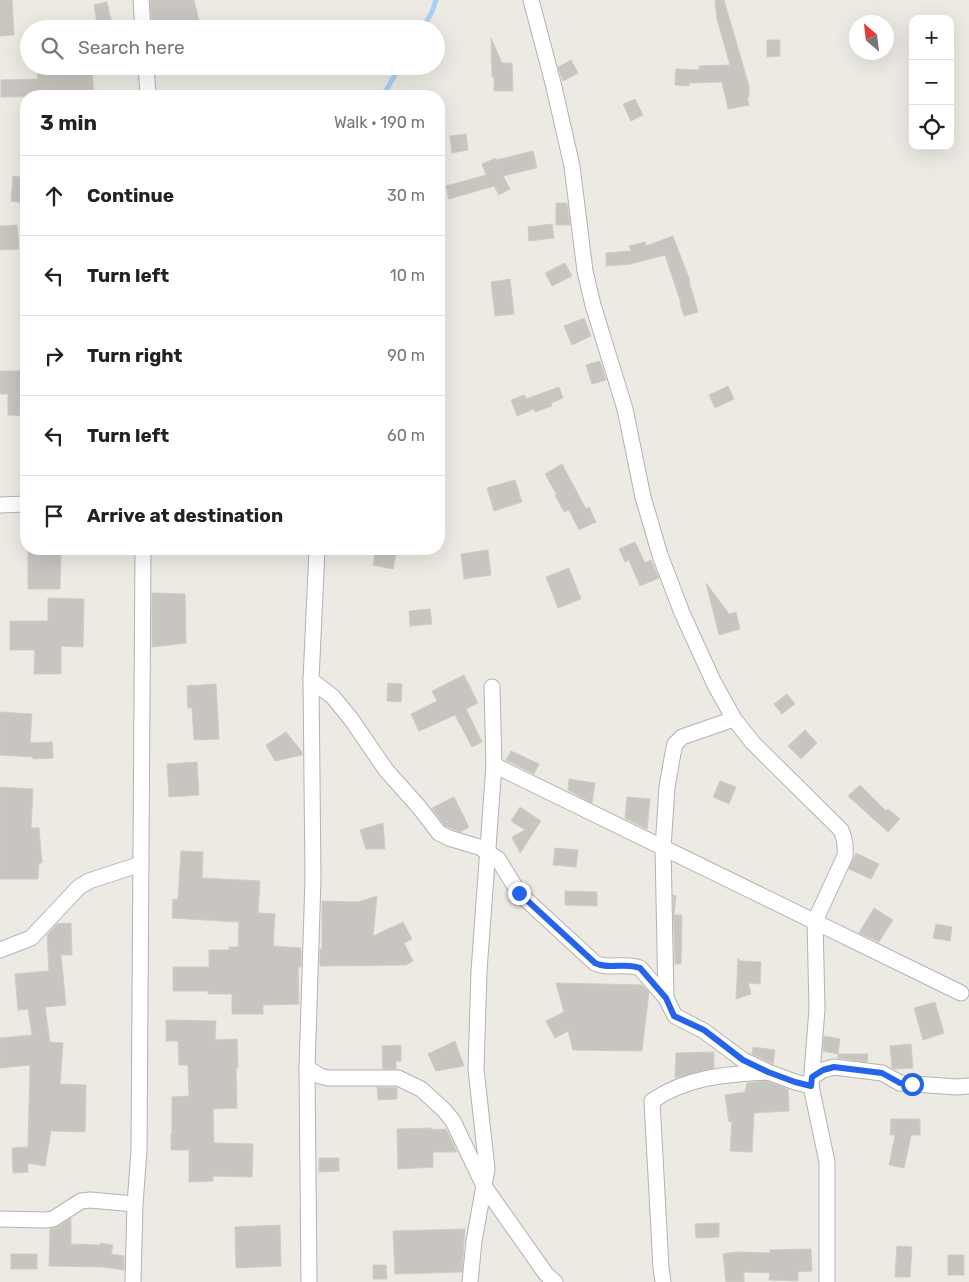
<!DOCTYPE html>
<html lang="en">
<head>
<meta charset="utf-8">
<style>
	:root { --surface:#fff; --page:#f2f2f2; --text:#222; --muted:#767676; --line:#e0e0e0 }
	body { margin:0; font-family:Rubik,sans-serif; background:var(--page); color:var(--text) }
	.controls { position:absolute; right:15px; top:15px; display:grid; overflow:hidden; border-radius:10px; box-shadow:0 5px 20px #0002 }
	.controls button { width:45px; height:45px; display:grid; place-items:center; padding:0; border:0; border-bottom:1px solid var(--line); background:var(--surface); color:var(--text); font:25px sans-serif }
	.compass { position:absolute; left:849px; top:15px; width:45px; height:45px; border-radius:50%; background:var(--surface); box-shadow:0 5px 20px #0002; rotate:332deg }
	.stop { position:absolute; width:15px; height:15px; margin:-11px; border:4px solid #2563eb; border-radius:50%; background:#fff }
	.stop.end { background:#2563eb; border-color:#fff; box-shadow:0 1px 5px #0008 }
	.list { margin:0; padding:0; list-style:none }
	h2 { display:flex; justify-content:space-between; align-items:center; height:65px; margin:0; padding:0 20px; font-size:21px }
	h2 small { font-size:16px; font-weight:400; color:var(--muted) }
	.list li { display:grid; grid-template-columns:32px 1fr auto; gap:15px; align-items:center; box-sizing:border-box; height:80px; padding:0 20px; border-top:1px solid var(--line) }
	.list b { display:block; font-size:19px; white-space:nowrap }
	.list em { font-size:16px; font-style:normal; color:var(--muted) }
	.icon { flex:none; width:28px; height:28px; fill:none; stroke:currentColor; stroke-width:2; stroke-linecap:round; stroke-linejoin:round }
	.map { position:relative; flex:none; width:969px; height:1282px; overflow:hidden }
	.search { position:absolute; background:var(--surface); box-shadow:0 5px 20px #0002; left:20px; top:20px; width:425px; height:55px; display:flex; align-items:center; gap:12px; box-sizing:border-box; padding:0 18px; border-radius:28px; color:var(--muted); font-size:19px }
	.panel { position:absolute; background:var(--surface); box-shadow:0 5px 20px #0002; left:20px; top:90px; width:425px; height:465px; border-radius:20px }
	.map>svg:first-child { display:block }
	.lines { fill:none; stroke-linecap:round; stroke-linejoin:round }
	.stream { stroke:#a7d2f8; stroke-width:5 }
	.building { fill:#c8c5c0; stroke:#d0ccc1 }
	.minor-casing { stroke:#b0b3b7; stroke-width:17 }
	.minor { stroke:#fff; stroke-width:15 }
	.route { stroke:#2563eb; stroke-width:6 }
</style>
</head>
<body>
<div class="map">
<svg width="969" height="1282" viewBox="0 0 969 1282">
	<rect width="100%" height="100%" fill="#eceae3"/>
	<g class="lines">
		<g class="stream">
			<path d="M 422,29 L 432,12 L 436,0"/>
			<path d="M 383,96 L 400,66"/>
		</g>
	</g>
	<g class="building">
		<path d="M 0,0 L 12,0 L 14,35 L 0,36 Z"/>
		<path d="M 150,0 L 194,0 L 201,29 L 152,29 Z"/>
		<path d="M 715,0 L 724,0 L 749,86 L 749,97 L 747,97 L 749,105 L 728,109 L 722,82 L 689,83 L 689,86 L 675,85 L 676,69 L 699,70 L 699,66 L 730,65 L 717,19 Z"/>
		<path d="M 107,2 L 113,29 L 96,29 L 96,16 L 94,5 Z"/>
		<path d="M 491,38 L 502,63 L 512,63 L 513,91 L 494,91 L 494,77 L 492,77 Z"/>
		<path d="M 767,40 L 780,40 L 780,56 L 767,57 Z"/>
		<path d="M 571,60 L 578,73 L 563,81 L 558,67 Z"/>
		<path d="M 54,66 L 60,66 L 61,72 L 92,70 L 94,96 L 1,97 L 1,80 L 38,79 L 37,68 Z"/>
		<path d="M 635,99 L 643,115 L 631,121 L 623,104 Z"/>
		<path d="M 466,134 L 468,150 L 452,153 L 450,136 Z"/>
		<path d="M 533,151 L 537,168 L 503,176 L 510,189 L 499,195 L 494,186 L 449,199 L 446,186 L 486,175 L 482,164 L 496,158 L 496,160 Z"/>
		<path d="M 13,176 L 26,178 L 26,203 L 11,201 Z"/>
		<path d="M 556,203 L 567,203 L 570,225 L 556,225 Z"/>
		<path d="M 552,224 L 554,238 L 529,241 L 528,227 Z"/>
		<path d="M 17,225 L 19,249 L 0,250 L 0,226 Z"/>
		<path d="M 673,236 L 690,281 L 689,281 L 698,312 L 684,316 L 680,303 L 681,303 L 665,255 L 631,264 L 606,266 L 606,253 L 631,251 L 629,246 L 645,242 L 646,246 Z"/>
		<path d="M 565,263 L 572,276 L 552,286 L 545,273 Z"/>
		<path d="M 510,279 L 514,314 L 495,316 L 491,282 Z"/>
		<path d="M 584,318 L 591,336 L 572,345 L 564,326 Z"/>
		<path d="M 600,361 L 606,380 L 592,384 L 586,365 Z"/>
		<path d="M 0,371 L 26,371 L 26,416 L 8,415 L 8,394 L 0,394 Z"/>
		<path d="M 728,386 L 734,399 L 715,408 L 709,395 Z"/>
		<path d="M 559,387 L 563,398 L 551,403 L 552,406 L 535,412 L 534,409 L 517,416 L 511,400 L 524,395 L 526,399 Z"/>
		<path d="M 562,464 L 586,509 L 589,507 L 596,522 L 579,530 L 569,510 L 564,512 L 555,495 L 557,495 L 545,474 Z"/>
		<path d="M 515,480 L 522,502 L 494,511 L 487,488 Z"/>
		<path d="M 635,542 L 645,563 L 651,560 L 659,578 L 640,586 L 629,560 L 625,562 L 619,549 Z"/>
		<path d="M 28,549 L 61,549 L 60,589 L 28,589 Z"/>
		<path d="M 376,549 L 397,549 L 393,569 L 373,565 Z"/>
		<path d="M 488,550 L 491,575 L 464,579 L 461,554 Z"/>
		<path d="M 569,568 L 581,599 L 558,608 L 546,577 Z"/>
		<path d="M 706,583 L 729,614 L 736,612 L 740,629 L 719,635 Z"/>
		<path d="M 152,593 L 185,594 L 186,643 L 152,647 Z"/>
		<path d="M 48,598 L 84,599 L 83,647 L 61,646 L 61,674 L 34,674 L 35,650 L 10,650 L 10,621 L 48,621 Z"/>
		<path d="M 430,609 L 432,624 L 410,626 L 409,611 Z"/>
		<path d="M 464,675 L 478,703 L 466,709 L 482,742 L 472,747 L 455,715 L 419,731 L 411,714 L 437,701 L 432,691 Z"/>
		<path d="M 388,683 L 402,684 L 401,702 L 387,701 Z"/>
		<path d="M 216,684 L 219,739 L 194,740 L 192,708 L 188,708 L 187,686 Z"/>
		<path d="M 787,694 L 795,704 L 782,714 L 774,704 Z"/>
		<path d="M 0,712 L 32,714 L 30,743 L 52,742 L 53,758 L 33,759 L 33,757 L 0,755 Z"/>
		<path d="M 805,730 L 817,743 L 801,759 L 788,746 Z"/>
		<path d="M 286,732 L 302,752 L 302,755 L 275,761 L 266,745 Z"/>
		<path d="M 511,751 L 539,764 L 534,774 L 506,760 Z"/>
		<path d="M 197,762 L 199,795 L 169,797 L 167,764 Z"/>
		<path d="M 569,779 L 595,783 L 592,803 L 568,790 Z"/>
		<path d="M 720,781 L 736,787 L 729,804 L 713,797 Z"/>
		<path d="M 860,785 L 886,811 L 888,809 L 900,819 L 888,832 L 848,796 Z"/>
		<path d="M 0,787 L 33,789 L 31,828 L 39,828 L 42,863 L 39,863 L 38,879 L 0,879 Z"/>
		<path d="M 454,797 L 469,827 L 460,832 L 445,826 L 432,808 Z"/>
		<path d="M 627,797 L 650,799 L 647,829 L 625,818 Z"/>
		<path d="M 520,807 L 541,821 L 520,853 L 512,837 L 525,830 L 511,821 Z"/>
		<path d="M 383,823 L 385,849 L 366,849 L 360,830 Z"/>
		<path d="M 555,848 L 578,850 L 576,867 L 553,865 Z"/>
		<path d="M 181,851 L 203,852 L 202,878 L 260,881 L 258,913 L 275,914 L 273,946 L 301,948 L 301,967 L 298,967 L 299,1004 L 263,1005 L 263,1014 L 232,1014 L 232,994 L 208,994 L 208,991 L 173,991 L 173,967 L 209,967 L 209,950 L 229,950 L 229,947 L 238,947 L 239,922 L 172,918 L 173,899 L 178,900 Z"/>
		<path d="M 856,853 L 879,864 L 871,879 L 849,869 Z"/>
		<path d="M 565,891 L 597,892 L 597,906 L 565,905 Z"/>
		<path d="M 673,895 L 676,896 L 674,915 L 682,915 L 681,964 L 675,964 Z"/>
		<path d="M 377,896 L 373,936 L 403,922 L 412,939 L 404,943 L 413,961 L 406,965 L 320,966 L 320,949 L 322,949 L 322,901 L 358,902 Z"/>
		<path d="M 874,908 L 893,920 L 879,942 L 859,933 Z"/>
		<path d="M 71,923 L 72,955 L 61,955 L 66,1005 L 45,1007 L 50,1042 L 63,1043 L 60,1084 L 86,1085 L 85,1132 L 51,1131 L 45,1166 L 28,1163 L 28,1172 L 13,1173 L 12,1148 L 28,1147 L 30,1065 L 0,1068 L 0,1038 L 32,1035 L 28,1009 L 18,1010 L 15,974 L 49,971 L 47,935 L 57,924 Z"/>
		<path d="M 936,924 L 952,927 L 950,941 L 933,938 Z"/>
		<path d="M 738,958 L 740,961 L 761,962 L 760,984 L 748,983 L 751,994 L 736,999 Z"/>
		<path d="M 556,983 L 642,985 L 649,992 L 642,1051 L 573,1050 L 568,1031 L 555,1038 L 546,1021 L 564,1012 Z"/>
		<path d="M 935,1002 L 944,1033 L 923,1040 L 914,1008 Z"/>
		<path d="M 166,1020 L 216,1021 L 215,1040 L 237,1039 L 238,1068 L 236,1068 L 237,1108 L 213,1109 L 214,1143 L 253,1144 L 252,1177 L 213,1176 L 213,1181 L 189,1182 L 189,1150 L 171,1150 L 171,1134 L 172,1134 L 172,1097 L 189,1096 L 188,1065 L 179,1065 L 178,1041 L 166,1041 Z"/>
		<path d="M 824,1036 L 840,1039 L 838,1054 L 823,1051 Z"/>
		<path d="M 455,1041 L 464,1066 L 436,1071 L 428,1054 Z"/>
		<path d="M 911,1044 L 913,1068 L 895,1069 L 892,1068 L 890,1046 Z"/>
		<path d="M 401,1045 L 401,1061 L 396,1061 L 396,1069 L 383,1069 L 382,1046 Z"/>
		<path d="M 753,1047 L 775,1050 L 773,1064 L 752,1054 Z"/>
		<path d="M 714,1052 L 714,1068 L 675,1078 L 676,1053 Z"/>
		<path d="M 838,1054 L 868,1054 L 867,1062 L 838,1058 Z"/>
		<path d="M 766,1081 L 788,1089 L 789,1111 L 754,1113 L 752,1152 L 730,1151 L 732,1121 L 729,1122 L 725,1095 L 745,1092 L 747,1083 Z"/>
		<path d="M 377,1087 L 397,1088 L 397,1099 L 378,1100 Z"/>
		<path d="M 891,1119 L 920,1119 L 920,1135 L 911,1135 L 904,1168 L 889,1165 L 895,1135 L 890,1135 Z"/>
		<path d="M 432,1128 L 432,1130 L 446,1129 L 457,1152 L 433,1152 L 433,1167 L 398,1169 L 397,1129 Z"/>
		<path d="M 319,1158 L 339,1158 L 339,1171 L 319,1172 Z"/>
		<path d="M 71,1218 L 71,1244 L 100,1245 L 100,1243 L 113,1245 L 111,1254 L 124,1256 L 124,1270 L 103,1267 L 49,1266 L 50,1229 L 58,1227 Z"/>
		<path d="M 719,1223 L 719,1237 L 696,1238 L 695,1224 Z"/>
		<path d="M 280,1225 L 281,1266 L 236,1268 L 235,1227 Z"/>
		<path d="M 465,1229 L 462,1272 L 395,1274 L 393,1231 Z"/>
		<path d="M 897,1246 L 912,1247 L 910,1277 L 895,1277 Z"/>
		<path d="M 811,1249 L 812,1271 L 798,1272 L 798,1281 L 769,1280 L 770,1273 L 744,1272 L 744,1282 L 726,1282 L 723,1254 L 736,1252 L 770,1253 L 770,1250 Z"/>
		<rect x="11" y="1254" width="26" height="15"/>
		<rect x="948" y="1255" width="16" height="20"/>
		<path d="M 373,1265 L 386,1265 L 387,1279 L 373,1279 Z"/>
	</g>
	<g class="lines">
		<g class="minor-casing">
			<g id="minor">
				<path d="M 141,0 L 143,29"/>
				<path d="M 531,0 L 553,83 L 572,166 L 585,271 L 593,305 L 625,409 L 643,497 L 660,555 L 682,613 L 714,683 L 734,719 L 753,743 L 841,830 C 845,839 846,846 845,856 L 815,921 L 817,1009 L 811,1086 L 827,1162 L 827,1282"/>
				<path d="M 146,66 L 148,96"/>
				<path d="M 0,505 L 26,504"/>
				<path d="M 311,680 L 333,697 L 351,719 L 386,770 L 419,807 L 439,833 L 449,838 L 479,847 L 498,859 L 519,893 L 595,963 C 609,970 626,962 640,968 L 666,998 L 675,1016 L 704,1031 L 743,1060 L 768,1072 L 795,1082 L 811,1086"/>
				<path d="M 494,765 L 961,993"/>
				<path d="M 0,950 L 31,938 L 79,887 L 89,881 L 141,864"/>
				<path d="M 666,998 L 663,848 L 667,787 L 673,753 L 675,744 L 682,737 L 734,719"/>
				<path d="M 307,1068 L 320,1076 L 328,1078 L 398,1078 L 421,1089 L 444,1110 L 453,1121 L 484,1186 L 546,1274 L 555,1282"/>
				<path d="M 812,1077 L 823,1070 L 834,1067 L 882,1073 L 900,1083 L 957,1087 L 969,1086"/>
				<path d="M 0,1219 L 45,1220 L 53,1219 L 81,1201 L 90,1200 L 135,1204"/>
				<path d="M 133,1282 L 135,1204 L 139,1151 L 143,549"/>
				<path d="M 309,1282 L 307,1068 L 313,879 L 311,680 L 317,549"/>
				<path d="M 470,1282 L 474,1241 L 487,1169 L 476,1069 L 479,971 L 494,765 L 492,687"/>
				<path d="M 663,1282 L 661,1268 L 652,1101 C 686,1077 727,1074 767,1072"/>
			</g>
		</g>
		<use href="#minor" class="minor"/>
	</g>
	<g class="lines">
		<path class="route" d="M 519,893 L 595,963 C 609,970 626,962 640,968 L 666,998 L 674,1016 L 704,1030 L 743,1060 L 768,1072 L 795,1082 L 811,1086 L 812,1077 L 823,1070 L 834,1067 L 882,1073 L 900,1083 L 912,1084"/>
	</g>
</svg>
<div class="controls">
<button>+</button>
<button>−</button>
<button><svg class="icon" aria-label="locate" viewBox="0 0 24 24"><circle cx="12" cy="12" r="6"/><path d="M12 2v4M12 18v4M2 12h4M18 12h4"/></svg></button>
</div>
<svg class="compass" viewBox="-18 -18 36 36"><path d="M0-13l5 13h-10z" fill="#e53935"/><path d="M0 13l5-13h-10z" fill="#767676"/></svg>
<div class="stop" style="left:912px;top:1084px"></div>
<div class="stop end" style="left:519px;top:893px"></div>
<div class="search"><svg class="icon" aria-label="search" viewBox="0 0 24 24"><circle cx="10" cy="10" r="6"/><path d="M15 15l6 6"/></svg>Search here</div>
<section class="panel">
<h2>3 min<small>Walk · 190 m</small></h2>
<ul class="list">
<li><svg class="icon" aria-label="ahead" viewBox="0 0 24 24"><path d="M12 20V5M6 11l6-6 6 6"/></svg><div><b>Continue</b></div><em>30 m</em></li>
<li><svg class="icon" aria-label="left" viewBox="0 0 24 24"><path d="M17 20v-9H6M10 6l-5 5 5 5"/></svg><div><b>Turn left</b></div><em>10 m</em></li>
<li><svg class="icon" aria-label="right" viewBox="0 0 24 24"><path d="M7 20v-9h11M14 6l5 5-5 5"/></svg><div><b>Turn right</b></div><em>90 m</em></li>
<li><svg class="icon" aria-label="left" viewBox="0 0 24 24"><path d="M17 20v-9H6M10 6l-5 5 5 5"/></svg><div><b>Turn left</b></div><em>60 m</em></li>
<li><svg class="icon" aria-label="arrive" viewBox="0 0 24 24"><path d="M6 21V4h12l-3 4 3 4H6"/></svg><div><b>Arrive at destination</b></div></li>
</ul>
</section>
</div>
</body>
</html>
